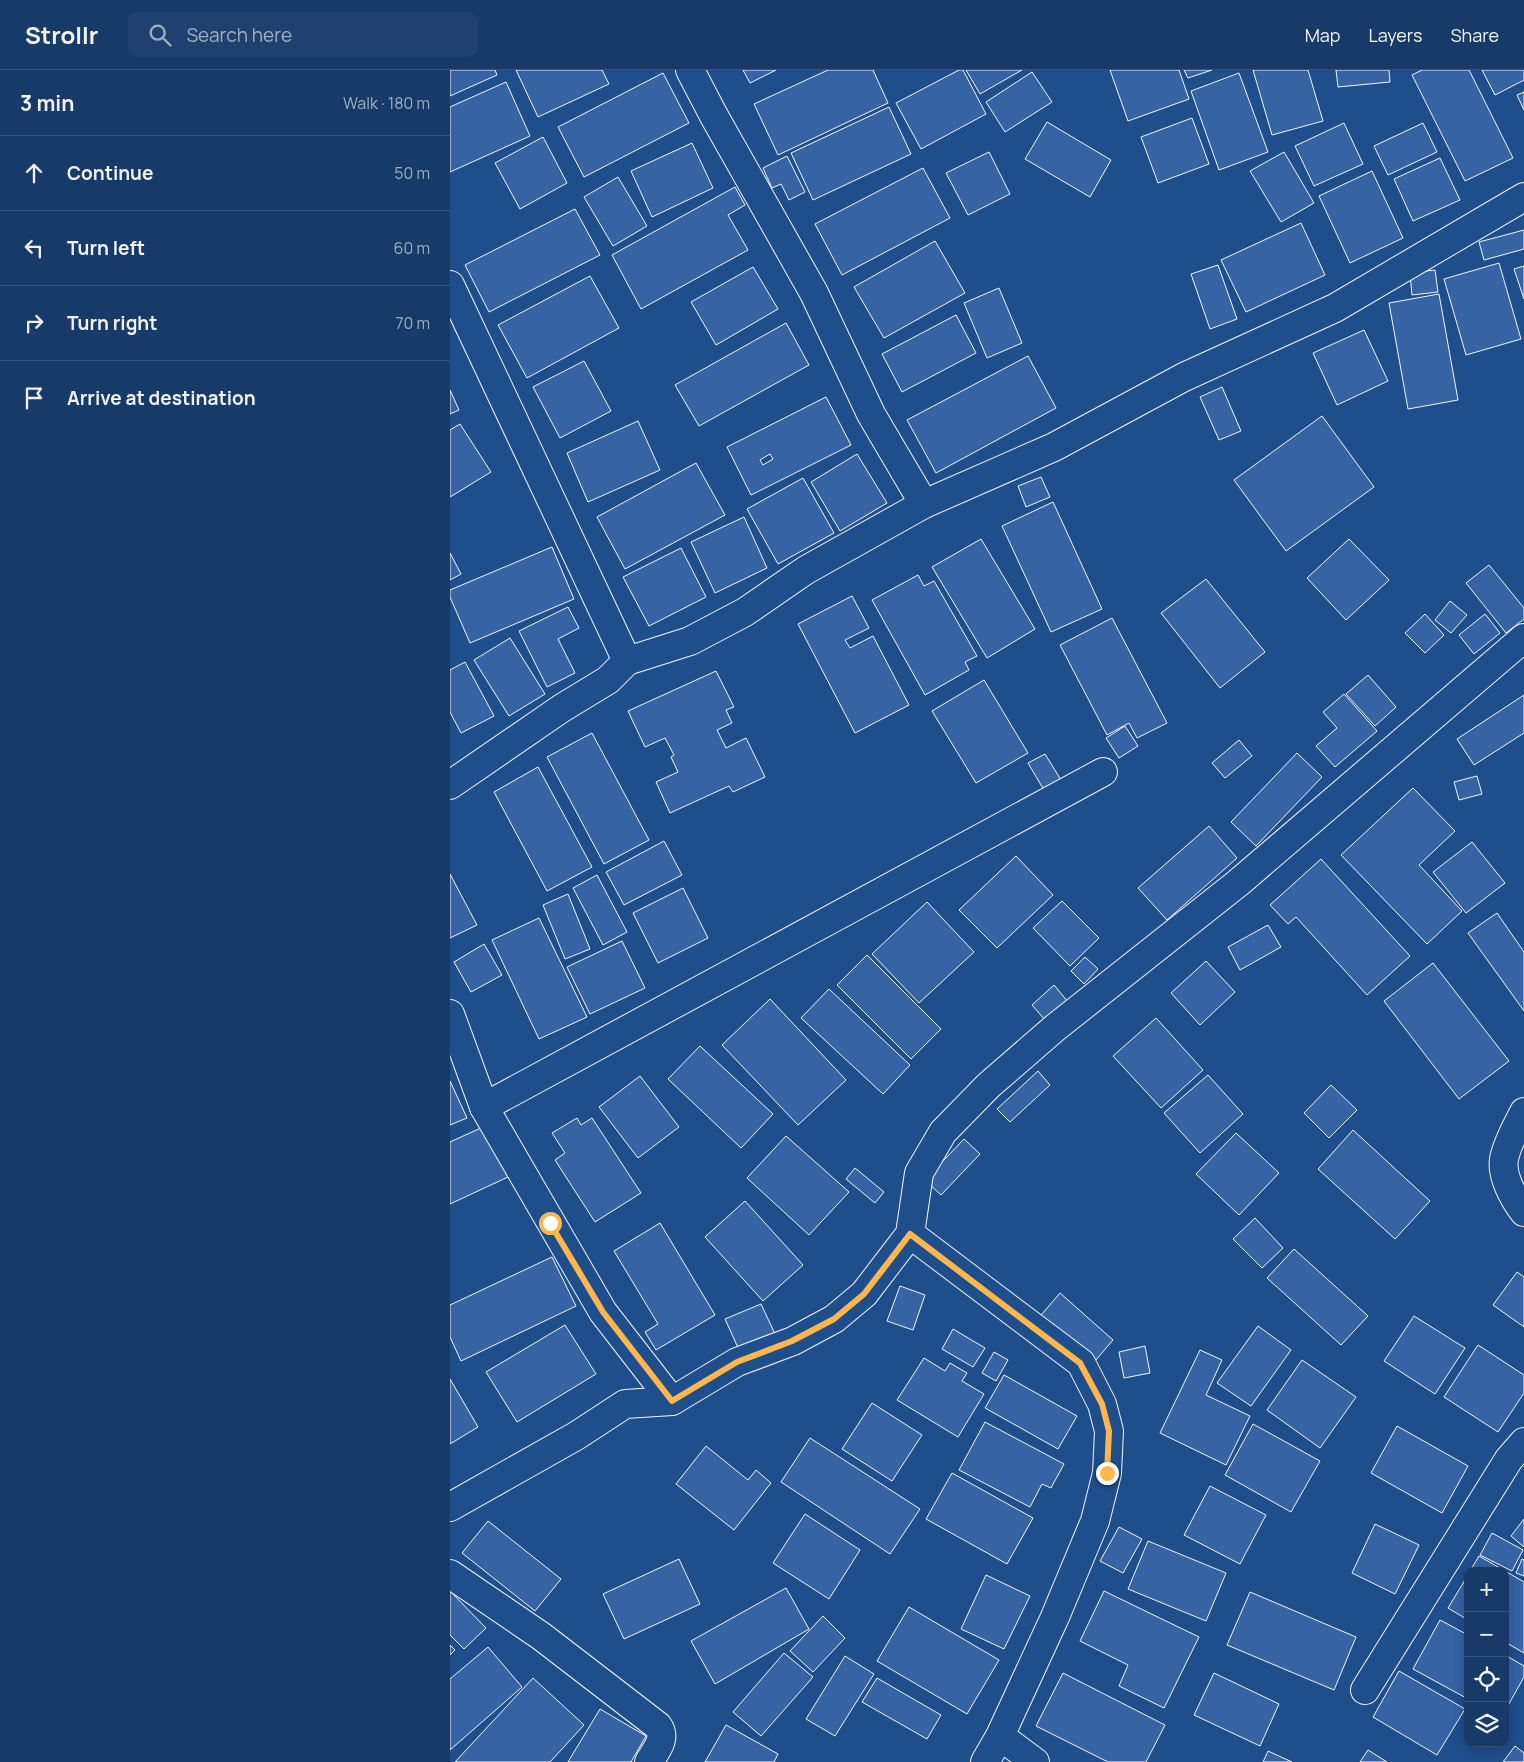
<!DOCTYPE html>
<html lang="en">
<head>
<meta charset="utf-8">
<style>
	:root { --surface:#173a69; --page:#20416f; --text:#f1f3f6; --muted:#9eadc0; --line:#36547d }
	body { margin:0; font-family:Manrope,sans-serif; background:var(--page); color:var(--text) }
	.controls { position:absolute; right:15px; bottom:15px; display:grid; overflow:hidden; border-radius:10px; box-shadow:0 2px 12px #0003 }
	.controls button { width:45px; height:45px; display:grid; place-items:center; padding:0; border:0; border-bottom:1px solid var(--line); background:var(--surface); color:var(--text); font:25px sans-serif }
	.stop { position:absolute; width:15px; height:15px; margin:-11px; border:4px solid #ffb74d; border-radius:50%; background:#fff }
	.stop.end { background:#ffb74d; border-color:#fff; box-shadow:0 1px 5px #0008 }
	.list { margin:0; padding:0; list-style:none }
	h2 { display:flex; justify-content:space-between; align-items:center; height:65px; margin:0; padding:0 20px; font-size:21px }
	h2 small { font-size:16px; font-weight:400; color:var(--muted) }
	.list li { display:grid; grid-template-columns:32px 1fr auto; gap:15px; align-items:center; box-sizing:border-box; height:75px; padding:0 20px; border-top:1px solid var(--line) }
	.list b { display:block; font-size:19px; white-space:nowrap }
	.list em { font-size:16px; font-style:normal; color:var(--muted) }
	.icon { flex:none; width:28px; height:28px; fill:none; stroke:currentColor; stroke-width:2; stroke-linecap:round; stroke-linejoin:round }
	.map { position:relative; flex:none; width:1074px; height:1692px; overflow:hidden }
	header { display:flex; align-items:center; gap:30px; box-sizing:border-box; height:70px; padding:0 25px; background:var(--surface); border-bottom:1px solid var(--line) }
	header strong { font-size:24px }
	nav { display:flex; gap:28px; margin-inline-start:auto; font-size:18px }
	.search { width:350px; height:45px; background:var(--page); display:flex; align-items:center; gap:12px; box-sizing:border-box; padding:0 18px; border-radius:10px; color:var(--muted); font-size:19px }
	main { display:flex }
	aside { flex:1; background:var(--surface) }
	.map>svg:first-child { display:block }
	.building { fill:#3563a3; stroke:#f2f6ff; fill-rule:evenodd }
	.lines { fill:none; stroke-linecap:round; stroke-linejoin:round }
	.street-casing { stroke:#f2f6ff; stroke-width:30 }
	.street { stroke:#1f4e8c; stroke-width:28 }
	.route { stroke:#ffb74d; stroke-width:6 }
</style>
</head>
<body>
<header>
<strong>Strollr</strong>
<div class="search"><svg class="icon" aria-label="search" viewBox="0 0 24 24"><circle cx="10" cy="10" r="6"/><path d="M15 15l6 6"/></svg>Search here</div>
<nav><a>Map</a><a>Layers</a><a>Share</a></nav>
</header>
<main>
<aside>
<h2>3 min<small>Walk · 180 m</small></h2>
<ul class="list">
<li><svg class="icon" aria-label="ahead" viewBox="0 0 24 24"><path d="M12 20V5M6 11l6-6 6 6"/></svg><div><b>Continue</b></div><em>50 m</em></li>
<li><svg class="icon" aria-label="left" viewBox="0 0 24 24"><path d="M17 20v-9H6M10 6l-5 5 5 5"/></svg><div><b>Turn left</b></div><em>60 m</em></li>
<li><svg class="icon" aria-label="right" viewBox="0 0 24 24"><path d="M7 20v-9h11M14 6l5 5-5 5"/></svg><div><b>Turn right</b></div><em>70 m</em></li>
<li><svg class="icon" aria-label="arrive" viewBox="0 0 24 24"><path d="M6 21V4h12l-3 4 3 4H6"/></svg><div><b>Arrive at destination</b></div></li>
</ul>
</aside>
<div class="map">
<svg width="1074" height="1692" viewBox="0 0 1074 1692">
	<rect width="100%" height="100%" fill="#1f4e8c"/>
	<g class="building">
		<path d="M 0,0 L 45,0 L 47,5 L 0,26 Z"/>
		<path d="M 66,0 L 152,0 L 159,14 L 88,47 Z"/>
		<path d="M 293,0 L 326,0 L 300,13 Z"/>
		<path d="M 378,0 L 423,0 L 438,33 L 328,85 L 304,34 Z"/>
		<path d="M 509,0 L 513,0 L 536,44 L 471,79 L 446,33 Z"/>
		<path d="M 516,0 L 572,0 L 530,24 Z"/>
		<path d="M 660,0 L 729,0 L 739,29 L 678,51 Z"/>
		<path d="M 734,0 L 762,0 L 738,8 Z"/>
		<path d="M 803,0 L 858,0 L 873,51 L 822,65 Z"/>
		<path d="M 886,0 L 939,0 L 940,12 L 888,17 Z"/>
		<path d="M 972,0 L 1019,0 L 1063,88 L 1015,111 L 962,5 Z"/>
		<path d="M 1032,0 L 1074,0 L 1074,10 L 1045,25 Z"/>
		<path d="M 582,2 L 602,32 L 555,62 L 536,32 Z"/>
		<path d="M 213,3 L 239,53 L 134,107 L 108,57 Z"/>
		<path d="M 789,3 L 818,82 L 769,100 L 741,21 Z"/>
		<path d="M 56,12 L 80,66 L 0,102 L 0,37 Z"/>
		<path d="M 1074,22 L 1074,40 L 1067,25 Z"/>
		<path d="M 439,37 L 461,84 L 363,130 L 341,83 Z"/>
		<path d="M 742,48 L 759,94 L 708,113 L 691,67 Z"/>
		<path d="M 597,52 L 661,90 L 640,127 L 575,89 Z"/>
		<path d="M 894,53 L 913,94 L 864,116 L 845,76 Z"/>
		<path d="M 973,53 L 987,82 L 938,105 L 924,76 Z"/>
		<path d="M 93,67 L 117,113 L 70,139 L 45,93 Z"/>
		<path d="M 242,73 L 263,118 L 202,147 L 181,101 Z"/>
		<path d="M 539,82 L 560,124 L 518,145 L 496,103 Z"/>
		<path d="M 834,82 L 864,133 L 831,152 L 800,101 Z"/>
		<path d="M 337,86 L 355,122 L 339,130 L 331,114 L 322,118 L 313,98 Z"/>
		<path d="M 990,88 L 1010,130 L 963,151 L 944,109 Z"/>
		<path d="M 473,98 L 500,148 L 392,205 L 365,154 Z"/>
		<path d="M 922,101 L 953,168 L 900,193 L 869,126 Z"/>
		<path d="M 168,107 L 197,156 L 163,176 L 134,127 Z"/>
		<path d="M 285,117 L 295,135 L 278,145 L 298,180 L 191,239 L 162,185 Z"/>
		<path d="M 125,139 L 150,185 L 39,242 L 15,195 Z"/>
		<path d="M 851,153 L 875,205 L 796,242 L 771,190 Z"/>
		<path d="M 1074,160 L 1074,179 L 1034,190 L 1029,172 Z"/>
		<path d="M 485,171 L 515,223 L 434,268 L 404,217 Z"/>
		<path d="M 1049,193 L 1071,269 L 1016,285 L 994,209 Z"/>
		<path d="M 768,195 L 787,249 L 760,259 L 741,204 Z"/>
		<path d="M 1074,196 L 1074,229 L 1064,199 Z"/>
		<path d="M 303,197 L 328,239 L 266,275 L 241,232 Z"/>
		<path d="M 985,200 L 988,222 L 962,225 L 960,203 Z"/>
		<path d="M 140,206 L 169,258 L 77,308 L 48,255 Z"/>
		<path d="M 549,218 L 572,273 L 537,288 L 514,233 Z"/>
		<path d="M 989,224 L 1008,330 L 958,339 L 939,233 Z"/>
		<path d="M 506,245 L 526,283 L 452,322 L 432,284 Z"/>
		<path d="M 336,253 L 359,295 L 249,356 L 225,315 Z"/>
		<path d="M 914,260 L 938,311 L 887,335 L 863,283 Z"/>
		<path d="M 578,286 L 606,338 L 486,403 L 457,350 Z"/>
		<path d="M 134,291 L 161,341 L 110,368 L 83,317 Z"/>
		<path d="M 772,317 L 791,361 L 769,370 L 750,327 Z"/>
		<path d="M 0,320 L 9,340 L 0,344 Z"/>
		<path d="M 376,327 L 401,375 L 301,425 L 277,377 ZM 320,384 L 323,389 L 313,395 L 310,390 Z"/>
		<path d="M 872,346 L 924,417 L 836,481 L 784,410 Z"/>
		<path d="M 188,351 L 210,400 L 138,432 L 117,383 Z"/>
		<path d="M 10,354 L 41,402 L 0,427 L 0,360 Z"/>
		<path d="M 407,384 L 437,433 L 390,461 L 361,412 Z"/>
		<path d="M 246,393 L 275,445 L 175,499 L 147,447 Z"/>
		<path d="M 591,407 L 600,427 L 576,437 L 568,416 Z"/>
		<path d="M 353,408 L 384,463 L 328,494 L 297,439 Z"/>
		<path d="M 603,432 L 652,539 L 601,562 L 552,456 Z"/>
		<path d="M 294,447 L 317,498 L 265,523 L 241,472 Z"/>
		<path d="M 531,469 L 585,559 L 537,588 L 482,497 Z"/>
		<path d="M 899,469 L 939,510 L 896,550 L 857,508 Z"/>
		<path d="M 102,477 L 124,529 L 20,573 L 0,527 L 0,520 Z"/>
		<path d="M 231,478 L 256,527 L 199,556 L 173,507 Z"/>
		<path d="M 0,483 L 11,504 L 0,510 Z"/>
		<path d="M 1039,495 L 1074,538 L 1074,549 L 1056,563 L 1016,513 Z"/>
		<path d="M 468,505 L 474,516 L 484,511 L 527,586 L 515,592 L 519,600 L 475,625 L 422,530 Z"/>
		<path d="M 756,509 L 815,582 L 770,618 L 711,543 Z"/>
		<path d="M 402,526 L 419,558 L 395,570 L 400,578 L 423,566 L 459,635 L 405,663 L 348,554 Z"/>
		<path d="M 1000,531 L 1017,545 L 1001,563 L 985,550 Z"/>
		<path d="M 118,537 L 129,558 L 108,569 L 125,603 L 97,617 L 69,561 Z"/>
		<path d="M 975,544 L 994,565 L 975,583 L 955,563 Z"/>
		<path d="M 1035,544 L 1050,563 L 1024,584 L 1009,565 Z"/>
		<path d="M 662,548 L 717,653 L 687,668 L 679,653 L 657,665 L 610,575 Z"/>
		<path d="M 60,568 L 95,624 L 59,646 L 24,590 Z"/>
		<path d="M 15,592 L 44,646 L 11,663 L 0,642 L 0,600 Z"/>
		<path d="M 266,601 L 284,637 L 276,640 L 282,653 L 267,660 L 276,678 L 296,668 L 315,707 L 283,722 L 279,716 L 220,743 L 206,712 L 228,702 L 221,687 L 224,685 L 215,668 L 195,677 L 178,641 Z"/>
		<path d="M 918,605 L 946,637 L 925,656 L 896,624 Z"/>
		<path d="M 534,610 L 578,683 L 526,713 L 482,641 Z"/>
		<path d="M 894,624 L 927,661 L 885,697 L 866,676 L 887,658 L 873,642 Z"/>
		<path d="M 1074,625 L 1074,663 L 1024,695 L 1007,669 Z"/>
		<path d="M 675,656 L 688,676 L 669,688 L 656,668 Z"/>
		<path d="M 142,663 L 199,770 L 154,794 L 97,687 Z"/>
		<path d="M 789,670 L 802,686 L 775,708 L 762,693 Z"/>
		<path d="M 847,683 L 872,707 L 806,776 L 781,752 Z"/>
		<path d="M 595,684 L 611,710 L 594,720 L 578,693 Z"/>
		<path d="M 88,697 L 142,797 L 97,821 L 44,722 Z"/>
		<path d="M 1027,706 L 1032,724 L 1009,730 L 1004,712 Z"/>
		<path d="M 963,718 L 1005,761 L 969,795 L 1012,841 L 977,874 L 891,785 Z"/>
		<path d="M 759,756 L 787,788 L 717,850 L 688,818 Z"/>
		<path d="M 214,771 L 232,805 L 174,835 L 156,802 Z"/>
		<path d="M 1022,772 L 1055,813 L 1016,843 L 983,802 Z"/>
		<path d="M 566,786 L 603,825 L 547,878 L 509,840 Z"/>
		<path d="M 871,789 L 960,886 L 917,925 L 846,847 L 838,854 L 820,835 Z"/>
		<path d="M 0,804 L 27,855 L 0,868 Z"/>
		<path d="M 147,805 L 177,862 L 153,875 L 123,818 Z"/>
		<path d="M 233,818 L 258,868 L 208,893 L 183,843 Z"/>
		<path d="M 118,824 L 140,879 L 115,889 L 93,835 Z"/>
		<path d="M 612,831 L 649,868 L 620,896 L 583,858 Z"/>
		<path d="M 477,832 L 524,882 L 469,933 L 422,884 Z"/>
		<path d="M 1047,843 L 1074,882 L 1074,941 L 1018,863 Z"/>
		<path d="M 89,848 L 137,947 L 89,969 L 42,870 Z"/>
		<path d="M 818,855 L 831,877 L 790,900 L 778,877 Z"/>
		<path d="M 172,871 L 195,918 L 140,944 L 117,897 Z"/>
		<path d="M 34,874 L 52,905 L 21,922 L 4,892 Z"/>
		<path d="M 417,885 L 491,959 L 461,989 L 387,915 Z"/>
		<path d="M 635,887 L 648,899 L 634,914 L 621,901 Z"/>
		<path d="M 756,891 L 785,922 L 750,955 L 721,923 Z"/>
		<path d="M 983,893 L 1059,991 L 1009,1029 L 934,931 Z"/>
		<path d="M 604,915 L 618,932 L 596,951 L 582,935 Z"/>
		<path d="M 379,919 L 460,995 L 433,1024 L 351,948 Z"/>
		<path d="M 320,929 L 396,1010 L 348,1055 L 272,975 Z"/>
		<path d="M 706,948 L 753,1000 L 711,1038 L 663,986 Z"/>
		<path d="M 250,976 L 323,1044 L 291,1078 L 218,1009 Z"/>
		<path d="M 588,1001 L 600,1015 L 560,1052 L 547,1039 Z"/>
		<path d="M 758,1005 L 793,1044 L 750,1083 L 714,1043 Z"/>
		<path d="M 190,1006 L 229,1057 L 188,1088 L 149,1037 Z"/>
		<path d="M 0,1011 L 17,1048 L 0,1055 Z"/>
		<path d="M 881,1015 L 907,1040 L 879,1068 L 854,1043 Z"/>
		<path d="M 127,1048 L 131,1055 L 142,1048 L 191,1123 L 145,1152 L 105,1090 L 115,1083 L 102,1063 Z"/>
		<path d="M 33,1057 L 58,1107 L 0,1134 L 0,1072 Z"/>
		<path d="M 903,1060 L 980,1131 L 945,1169 L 868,1099 Z"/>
		<path d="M 786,1063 L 829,1103 L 789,1145 L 746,1104 Z"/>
		<path d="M 336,1066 L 399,1122 L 359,1165 L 297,1108 Z"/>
		<path d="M 514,1069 L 530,1084 L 491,1125 L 475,1110 Z"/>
		<path d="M 405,1098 L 434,1122 L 425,1133 L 396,1109 Z"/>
		<path d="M 295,1131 L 353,1195 L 313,1231 L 255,1167 Z"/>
		<path d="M 805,1148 L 833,1178 L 812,1198 L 783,1169 Z"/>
		<path d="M 210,1153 L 265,1245 L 206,1280 L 195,1262 L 208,1254 L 164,1181 Z"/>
		<path d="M 844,1179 L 918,1246 L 891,1275 L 817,1208 Z"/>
		<path d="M 102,1187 L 126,1236 L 11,1291 L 0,1267 L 0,1235 Z"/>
		<path d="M 1067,1202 L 1074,1207 L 1074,1257 L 1043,1235 Z"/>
		<path d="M 450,1216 L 475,1225 L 463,1260 L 437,1251 Z"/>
		<path d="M 610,1223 L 663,1270 L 639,1298 L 586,1251 Z"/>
		<path d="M 311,1234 L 325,1264 L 289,1280 L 275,1249 Z"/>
		<path d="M 964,1246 L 1015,1278 L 985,1324 L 934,1291 Z"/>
		<path d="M 115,1255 L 146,1304 L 67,1352 L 36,1302 Z"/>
		<path d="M 808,1256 L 841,1280 L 801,1336 L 767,1313 Z"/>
		<path d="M 503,1259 L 535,1278 L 523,1297 L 492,1279 Z"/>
		<path d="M 1028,1275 L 1074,1305 L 1074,1323 L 1048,1362 L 994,1327 Z"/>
		<path d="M 695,1276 L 700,1303 L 674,1308 L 669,1282 Z"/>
		<path d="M 750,1280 L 772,1290 L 756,1325 L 800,1346 L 776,1395 L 710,1363 Z"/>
		<path d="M 544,1282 L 558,1290 L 546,1311 L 532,1303 Z"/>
		<path d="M 474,1288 L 495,1301 L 500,1293 L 517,1303 L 512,1311 L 534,1324 L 508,1367 L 447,1330 Z"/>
		<path d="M 852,1290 L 906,1327 L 870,1378 L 817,1340 Z"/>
		<path d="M 554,1305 L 627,1346 L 608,1379 L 535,1338 Z"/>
		<path d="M 0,1309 L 28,1357 L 0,1374 Z"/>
		<path d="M 422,1333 L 472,1365 L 442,1411 L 392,1379 Z"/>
		<path d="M 535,1352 L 614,1394 L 601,1418 L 592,1414 L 580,1437 L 509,1400 Z"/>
		<path d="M 803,1354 L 870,1391 L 841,1442 L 775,1405 Z"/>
		<path d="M 947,1356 L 1018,1396 L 992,1443 L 921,1403 Z"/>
		<path d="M 360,1368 L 470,1439 L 440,1484 L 331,1412 Z"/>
		<path d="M 256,1376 L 298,1410 L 306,1400 L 321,1413 L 284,1460 L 226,1414 Z"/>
		<path d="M 502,1403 L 583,1448 L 557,1494 L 476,1449 Z"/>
		<path d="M 760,1416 L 816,1445 L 790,1494 L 734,1465 Z"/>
		<path d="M 355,1444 L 410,1480 L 379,1529 L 323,1493 Z"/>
		<path d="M 1074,1449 L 1074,1477 L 1061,1466 Z"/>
		<path d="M 38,1451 L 111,1509 L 85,1541 L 12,1483 Z"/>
		<path d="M 925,1454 L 969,1475 L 945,1524 L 902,1503 Z"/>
		<path d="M 669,1457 L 692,1469 L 673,1503 L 650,1491 Z"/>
		<path d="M 1042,1463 L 1073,1480 L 1062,1501 L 1030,1485 Z"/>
		<path d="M 698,1471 L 776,1503 L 756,1551 L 678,1519 Z"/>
		<path d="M 1029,1486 L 1055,1501 L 1020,1501 Z"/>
		<path d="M 229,1489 L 250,1534 L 174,1569 L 153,1524 Z"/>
		<path d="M 1072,1489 L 1074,1490 L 1074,1506 L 1066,1503 Z"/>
		<path d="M 1055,1501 L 1074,1512 L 1074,1583 L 1055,1572 Z"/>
		<path d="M 536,1505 L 580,1526 L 554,1579 L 511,1559 Z"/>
		<path d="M 1018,1505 L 1018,1550 L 998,1538 Z"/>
		<path d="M 336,1518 L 359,1559 L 265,1614 L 241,1571 Z"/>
		<path d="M 0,1521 L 36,1558 L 14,1579 L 0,1565 Z"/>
		<path d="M 654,1521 L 749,1567 L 714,1638 L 669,1616 L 678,1595 L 630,1571 Z"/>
		<path d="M 800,1522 L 906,1567 L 884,1620 L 777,1575 Z"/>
		<path d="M 459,1537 L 549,1590 L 517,1644 L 427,1591 Z"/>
		<path d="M 373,1546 L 395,1568 L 363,1602 L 340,1581 Z"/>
		<path d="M 990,1550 L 1018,1565 L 1018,1629 L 963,1599 Z"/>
		<path d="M 0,1575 L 5,1580 L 0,1585 Z"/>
		<path d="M 38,1577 L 72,1617 L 0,1680 L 0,1609 Z"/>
		<path d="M 334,1583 L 363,1607 L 311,1666 L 283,1642 Z"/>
		<path d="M 1055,1585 L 1074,1596 L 1074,1607 L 1055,1641 Z"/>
		<path d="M 395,1586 L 424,1604 L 385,1666 L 356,1649 Z"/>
		<path d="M 949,1601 L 1015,1639 L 987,1685 L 923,1647 Z"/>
		<path d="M 613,1603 L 715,1655 L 696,1692 L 658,1692 L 586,1656 Z"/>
		<path d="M 764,1603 L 829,1634 L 810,1676 L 744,1645 Z"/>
		<path d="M 83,1608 L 134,1655 L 100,1692 L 5,1692 Z"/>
		<path d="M 427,1608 L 491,1645 L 477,1669 L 412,1632 Z"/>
		<path d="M 150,1639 L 196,1666 L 181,1692 L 118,1692 Z"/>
		<path d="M 276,1655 L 328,1684 L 324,1692 L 255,1692 Z"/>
		<path d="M 1065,1676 L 1074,1683 L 1074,1692 L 1053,1692 Z"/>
		<path d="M 918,1680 L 937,1692 L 910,1692 Z"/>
		<path d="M 818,1681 L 842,1692 L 813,1692 Z"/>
	</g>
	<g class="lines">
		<g class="street-casing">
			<g id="street">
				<path d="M 240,0 L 264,46 L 364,223 L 421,344 L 474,434"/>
				<path d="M 0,215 L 177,591"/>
				<path d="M 0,715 L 112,638 L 158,610 L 177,591 L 240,571 L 295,542 L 356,500 L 474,434 L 604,377 L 734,307 L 885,238 L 1074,127"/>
				<path d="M 0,944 L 34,1037 L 153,1242 L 222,1331"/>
				<path d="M 34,1037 L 653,702"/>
				<path d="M 1074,1042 C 1067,1056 1057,1073 1054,1089 C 1051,1106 1064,1129 1074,1142"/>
				<path d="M 460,1164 L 631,1293 L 652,1334 L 659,1361 L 657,1403 L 645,1451 L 605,1547 L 550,1666 L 535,1692"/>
				<path d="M 0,1437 L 126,1366 L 175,1334 L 222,1331 L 287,1292 L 343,1271 L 384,1249 L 414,1224 L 460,1164 L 469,1103 L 493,1062 L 539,1015 L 606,957 L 788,813 L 1074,568"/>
				<path d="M 0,1504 L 91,1566 L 208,1656 C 217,1669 206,1680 199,1692"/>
				<path d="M 915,1620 L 1059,1389 L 1074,1372"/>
				<path d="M 550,1666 L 585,1692"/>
			</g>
		</g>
		<use href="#street" class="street"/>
	</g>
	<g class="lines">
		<path class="route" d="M 100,1153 L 153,1242 L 222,1331 L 287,1292 L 342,1271 L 384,1249 L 414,1224 L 460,1164 L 630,1293 L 652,1334 L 659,1361 L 657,1403"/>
	</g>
</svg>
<div class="controls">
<button>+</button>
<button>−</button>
<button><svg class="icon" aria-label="locate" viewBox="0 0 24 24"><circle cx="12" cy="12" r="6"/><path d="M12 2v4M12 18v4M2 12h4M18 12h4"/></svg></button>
<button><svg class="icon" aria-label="layers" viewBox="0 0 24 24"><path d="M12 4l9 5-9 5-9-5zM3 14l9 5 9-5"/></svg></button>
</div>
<div class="stop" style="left:100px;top:1153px"></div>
<div class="stop end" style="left:657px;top:1403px"></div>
</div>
</main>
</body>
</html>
